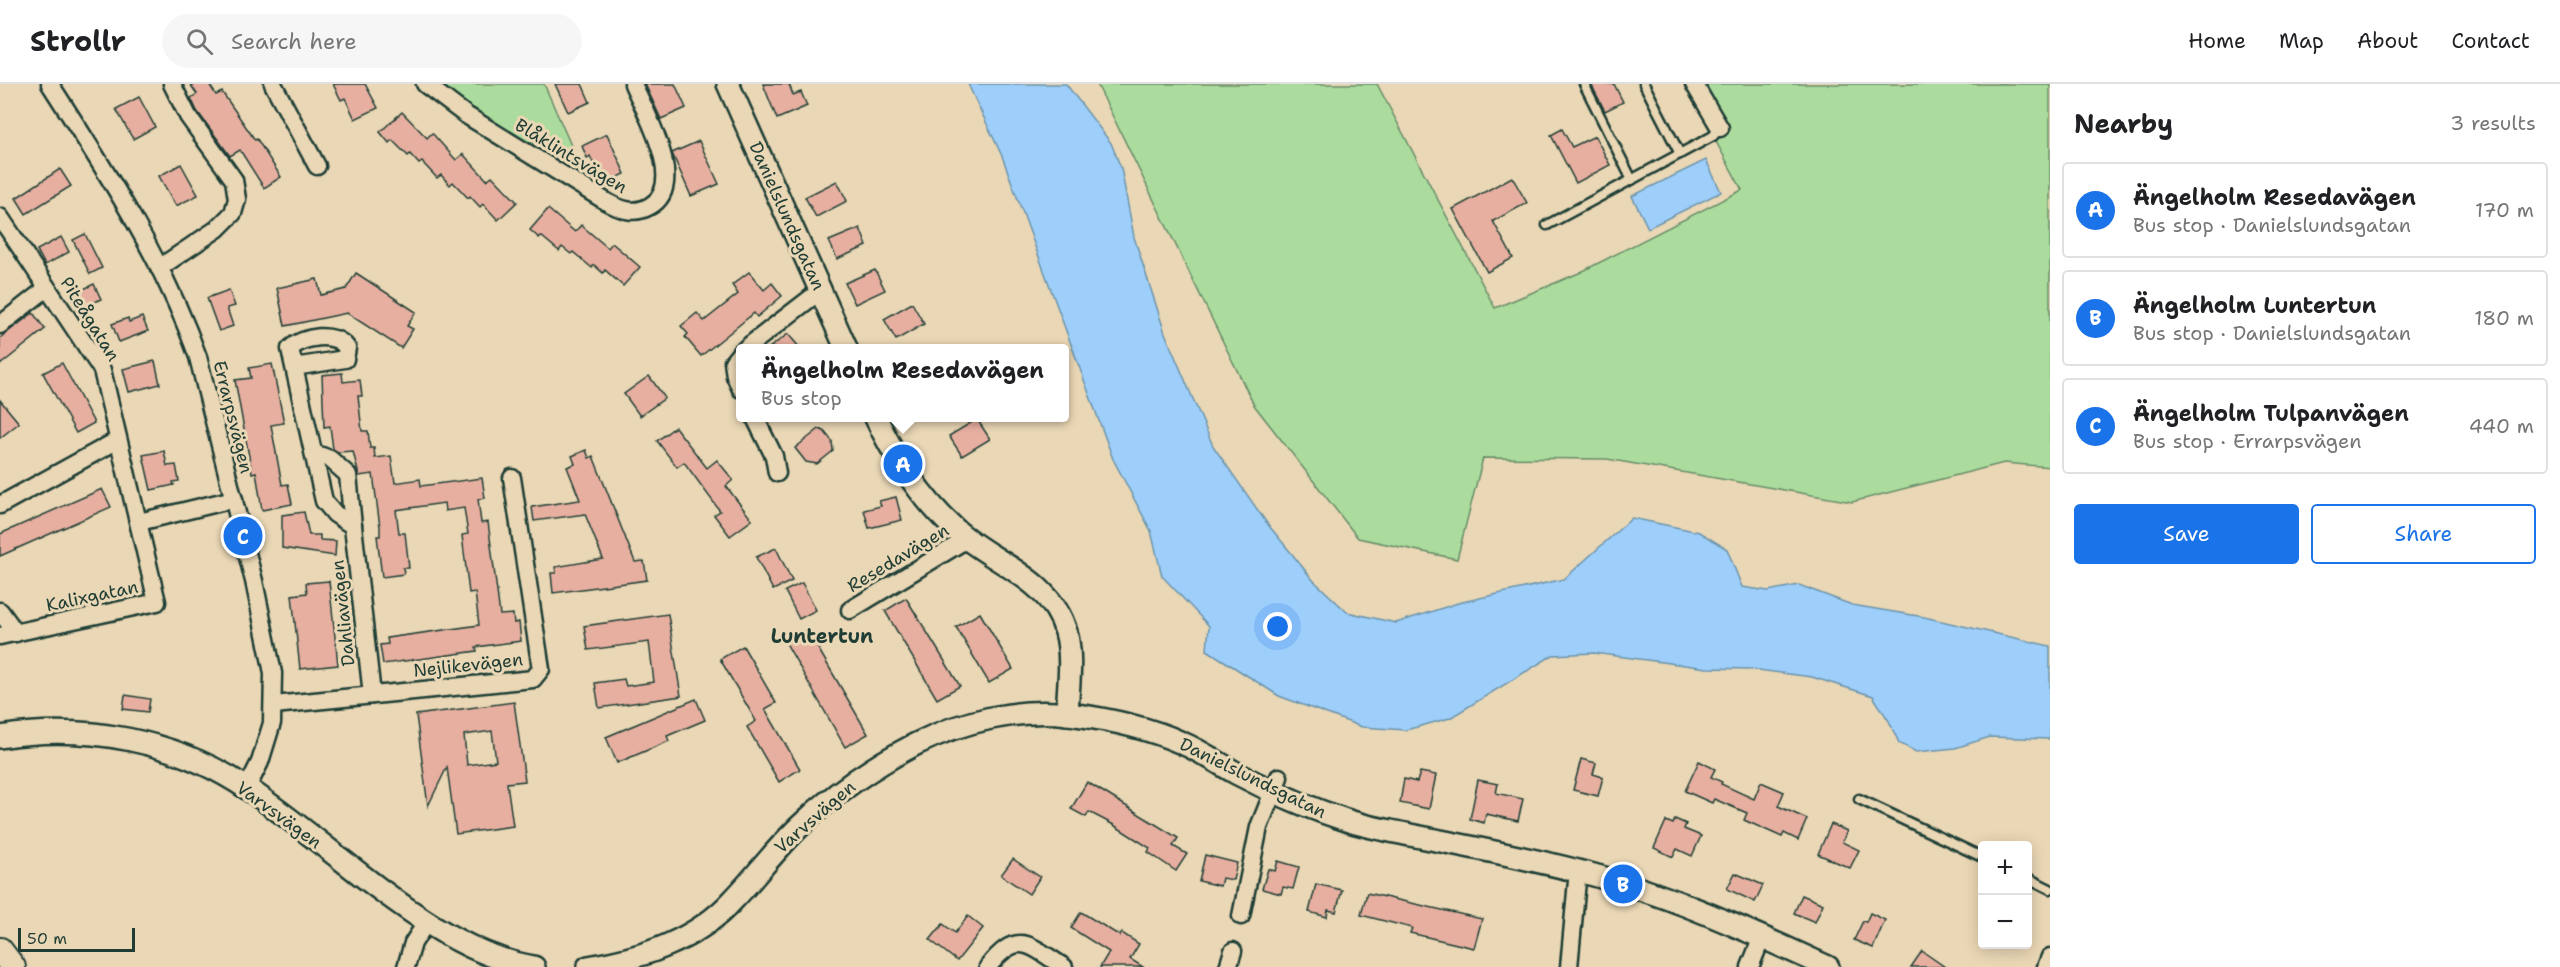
<!DOCTYPE html>
<html lang="en">
<head>
<meta charset="utf-8">
<style>
	:root { --surface:#fff; --page:#f6f6f6; --text:#202124; --muted:#757577; --line:#e0e0e0; --accent:#1a73e8 }
	body { margin:0; font-family:"Shantell Sans",sans-serif; background:var(--page); color:var(--text) }
	.controls { position:absolute; right:18px; bottom:18px; display:grid; overflow:hidden; border-radius:6px; box-shadow:0 3px 15px #0003 }
	.controls button { width:54px; height:54px; display:grid; place-items:center; padding:0; border:0; border-bottom:2px solid var(--line); background:var(--surface); color:var(--text); font:30px sans-serif }
	.scale { position:absolute; left:18px; bottom:15px; width:117px; box-sizing:border-box; padding-left:6px; border:3px solid #1f3d34; border-top:0; font-size:16px; line-height:21px; white-space:nowrap; color:#1f3d34; -webkit-text-stroke:4px #ead7b5; paint-order:stroke }
	.you { position:absolute; left:1278px; top:543px; width:21px; height:21px; margin:-15px; border:4px solid #fff; border-radius:50%; background:#1a73e8; box-shadow:0 0 0 9px #1a73e833 }
	.badge { display:grid; place-items:center; width:39px; height:39px; border-radius:50%; background:var(--accent); color:#fff; font-size:20px; font-weight:700 }
	.pin { position:absolute; translate:-50% -50%; border:3px solid #fff; box-shadow:0 2px 6px #0006 }
	.popup { position:absolute; left:736px; top:260px; width:333px; height:78px; box-sizing:border-box; display:grid; place-content:center; border-radius:6px; background:var(--surface); filter:drop-shadow(0 2px 4px #0005); font-size:20px; white-space:nowrap; color:var(--muted) }
	.popup b { font-size:22px; color:var(--text) }
	.popup::after { content:''; position:absolute; left:50%; top:100%; margin-left:-12px; border:12px solid transparent; border-top-color:var(--surface) }
	.list { margin:0; padding:0; list-style:none }
	h2 { display:flex; justify-content:space-between; align-items:center; height:78px; margin:0; padding:0 24px; font-size:26px }
	h2 small { font-size:20px; font-weight:400; color:var(--muted) }
	.list li { display:grid; grid-template-columns:39px 1fr auto; gap:18px; align-items:center; box-sizing:border-box; height:96px; margin:0 12px 12px; padding:0 12px; border:2px solid var(--line); border-radius:6px }
	.list b { display:block; font-size:22px; white-space:nowrap }
	.list p { margin:0; font-size:20px; white-space:nowrap; color:var(--muted) }
	.list em { font-size:20px; font-style:normal; color:var(--muted) }
	.actions { display:flex; gap:12px; padding:18px 24px }
	.actions a { flex:1; padding:14px 0; border:2px solid var(--accent); border-radius:6px; text-align:center; font-size:21px; color:var(--accent) }
	.actions .main { background:var(--accent); color:#fff }
	.icon { flex:none; width:33px; height:33px; fill:none; stroke:currentColor; stroke-width:2; stroke-linecap:round; stroke-linejoin:round }
	.map { position:relative; flex:none; width:2050px; height:883px; overflow:hidden }
	header { display:flex; align-items:center; gap:36px; box-sizing:border-box; height:84px; padding:0 30px; background:var(--surface); border-bottom:2px solid var(--line) }
	header strong { font-size:28px }
	nav { display:flex; gap:33px; margin-inline-start:auto; font-size:21px }
	.search { width:420px; height:54px; background:var(--page); display:flex; align-items:center; gap:15px; box-sizing:border-box; padding:0 21px; border-radius:33px; color:var(--muted); font-size:22px }
	main { display:flex }
	aside { flex:1; background:var(--surface) }
	.map>svg:first-child { display:block }
	.green { fill:#acdc9d; stroke:#668c68; stroke-width:1.5 }
	.water { fill:#9ecefa; stroke:#6b94ab; stroke-width:1.5 }
	.building { fill:#e7afa0; stroke:#1f3d34; stroke-width:1.5; fill-rule:evenodd }
	.lines { fill:none; stroke-linecap:round; stroke-linejoin:round }
	.service-casing { stroke:#1f3d34; stroke-width:13 }
	.minor-casing { stroke:#1f3d34; stroke-width:21 }
	.tertiary-casing { stroke:#1f3d34; stroke-width:26 }
	.secondary-casing { stroke:#1f3d34; stroke-width:28 }
	.service { stroke:#ead7b5; stroke-width:8 }
	.minor { stroke:#ead7b5; stroke-width:16 }
	.tertiary { stroke:#ead7b5; stroke-width:21 }
	.secondary { stroke:#ead7b5; stroke-width:24 }
	.labels { text-anchor:middle; dominant-baseline:central; stroke-width:6; stroke-linejoin:round; paint-order:stroke }
	.street-label { font-size:18px; fill:#1f3d34; stroke:#ead7b5 }
	.neighbourhood-label { font-size:20px; font-weight:bold; fill:#1f3d34; stroke:#ead7b5 }
</style>
</head>
<body>
<header>
<strong>Strollr</strong>
<div class="search"><svg class="icon" aria-label="search" viewBox="0 0 24 24"><circle cx="10" cy="10" r="6"/><path d="M15 15l6 6"/></svg>Search here</div>
<nav><a>Home</a><a>Map</a><a>About</a><a>Contact</a></nav>
</header>
<main>
<div class="map">
<svg width="2050" height="883" viewBox="0 0 2050 883">
	<rect width="100%" height="100%" fill="#ead7b5"/>
	<filter id="ink" filterUnits="userSpaceOnUse"><feTurbulence type="fractalNoise" baseFrequency=".0167" numOctaves="2"/><feDisplacementMap in="SourceGraphic" scale="12" xChannelSelector="R" yChannelSelector="G"/><feConvolveMatrix kernelMatrix="1 2 1 2 8 2 1 2 1" color-interpolation-filters="sRGB"/></filter>
	<g filter="url(#ink)">
		<g class="green">
			<path d="M 433,0 L 544,0 L 573,66 L 516,56 Z"/>
			<path d="M 1097,0 L 1377,0 L 1495,224 L 1579,189 L 1742,106 L 1685,0 L 2050,0 L 2050,383 L 2004,379 L 1852,418 L 1607,375 L 1483,374 L 1457,475 L 1358,454 L 1254,321 Z"/>
		</g>
		<g class="water">
			<path d="M 968,0 L 1066,0 L 1111,59 L 1121,84 L 1134,153 L 1165,249 L 1213,362 L 1266,438 L 1313,496 L 1347,528 L 1396,539 L 1458,519 L 1564,495 L 1632,434 L 1699,448 L 1727,465 L 1742,503 L 1768,507 L 1799,501 L 1852,521 L 1924,533 L 2050,562 L 2050,655 L 1990,653 L 1955,664 L 1916,668 L 1899,659 L 1889,637 L 1873,612 L 1812,593 L 1750,585 L 1707,584 L 1594,569 L 1553,571 L 1450,634 L 1406,646 L 1362,643 L 1279,612 L 1207,566 L 1209,542 L 1162,492 L 1151,447 L 1113,375 L 1002,72 Z"/>
			<path d="M 1706,76 L 1721,108 L 1648,144 L 1632,112 Z"/>
		</g>
		<g class="building">
			<path d="M 190,0 L 209,0 L 216,11 L 222,8 L 255,56 L 257,55 L 281,93 L 264,104 L 240,66 L 230,72 L 197,27 L 191,14 L 197,10 Z"/>
			<path d="M 333,0 L 365,0 L 378,24 L 355,35 L 345,14 L 341,16 Z"/>
			<path d="M 555,0 L 582,0 L 590,18 L 568,28 Z"/>
			<path d="M 645,0 L 675,0 L 686,24 L 661,35 Z"/>
			<path d="M 763,0 L 789,0 L 793,11 L 801,8 L 807,22 L 777,35 Z"/>
			<path d="M 1591,0 L 1614,0 L 1623,18 L 1605,27 Z"/>
			<path d="M 139,13 L 155,43 L 133,55 L 116,25 Z"/>
			<path d="M 402,28 L 427,54 L 432,49 L 456,76 L 463,70 L 487,96 L 492,92 L 517,118 L 498,136 L 483,120 L 480,123 L 470,112 L 468,114 L 453,98 L 450,101 L 441,91 L 437,94 L 422,78 L 419,80 L 410,70 L 408,72 L 392,56 L 389,59 L 380,48 Z"/>
			<path d="M 1562,45 L 1572,63 L 1595,52 L 1610,81 L 1576,99 L 1551,51 Z"/>
			<path d="M 607,50 L 625,90 L 603,100 L 590,72 L 587,74 L 582,62 Z"/>
			<path d="M 699,57 L 719,100 L 691,112 L 672,69 Z"/>
			<path d="M 181,80 L 198,111 L 176,122 L 159,92 Z"/>
			<path d="M 60,85 L 71,102 L 26,130 L 16,114 Z"/>
			<path d="M 1512,93 L 1527,119 L 1493,137 L 1513,174 L 1487,188 L 1453,125 Z"/>
			<path d="M 837,97 L 847,117 L 816,133 L 805,113 Z"/>
			<path d="M 548,125 L 575,148 L 581,141 L 608,164 L 612,159 L 640,183 L 623,202 L 605,186 L 603,189 L 594,181 L 592,184 L 573,168 L 571,170 L 562,163 L 559,167 L 541,152 L 539,154 L 530,146 Z"/>
			<path d="M 860,144 L 867,162 L 837,175 L 829,157 Z"/>
			<path d="M 85,150 L 102,184 L 90,190 L 73,156 Z"/>
			<path d="M 61,153 L 69,168 L 45,181 L 37,166 Z"/>
			<path d="M 875,186 L 885,206 L 855,220 L 845,199 Z"/>
			<path d="M 749,188 L 764,206 L 772,199 L 782,212 L 757,233 L 754,229 L 701,272 L 685,253 L 688,250 L 681,242 L 697,229 L 704,237 L 738,210 L 732,201 Z"/>
			<path d="M 356,189 L 416,228 L 407,242 L 413,245 L 401,264 L 347,229 L 285,242 L 277,204 L 317,195 L 321,211 L 346,205 Z"/>
			<path d="M 94,200 L 101,215 L 81,225 L 73,210 Z"/>
			<path d="M 229,206 L 235,222 L 227,224 L 233,242 L 219,247 L 207,214 Z"/>
			<path d="M 912,219 L 924,240 L 896,256 L 884,235 Z"/>
			<path d="M 33,229 L 45,245 L 0,281 L 0,254 Z"/>
			<path d="M 142,233 L 148,247 L 119,258 L 112,240 L 128,234 L 129,238 Z"/>
			<path d="M 788,250 L 800,264 L 769,264 Z"/>
			<path d="M 155,277 L 160,300 L 129,308 L 123,285 Z"/>
			<path d="M 62,279 L 94,339 L 76,349 L 43,289 Z"/>
			<path d="M 272,280 L 284,339 L 271,341 L 282,401 L 288,400 L 292,420 L 262,426 L 256,388 L 252,389 L 235,296 L 251,294 L 249,284 Z"/>
			<path d="M 342,289 L 343,298 L 360,296 L 362,312 L 358,312 L 362,347 L 368,347 L 370,364 L 374,364 L 375,374 L 391,372 L 395,399 L 420,395 L 421,402 L 482,394 L 485,414 L 478,415 L 481,439 L 488,438 L 500,531 L 513,530 L 514,539 L 519,538 L 521,557 L 476,563 L 477,567 L 383,580 L 380,561 L 388,560 L 387,554 L 479,541 L 475,508 L 469,509 L 462,451 L 468,450 L 464,424 L 445,427 L 444,419 L 396,426 L 399,449 L 405,449 L 409,484 L 403,484 L 404,490 L 382,493 L 377,452 L 380,452 L 380,443 L 373,390 L 359,392 L 353,367 L 338,368 L 333,365 L 330,342 L 324,343 L 322,291 Z"/>
			<path d="M 649,292 L 665,314 L 640,332 L 624,310 Z"/>
			<path d="M 0,316 L 19,339 L 0,354 Z"/>
			<path d="M 977,335 L 990,355 L 962,372 L 949,352 Z"/>
			<path d="M 675,343 L 707,384 L 717,376 L 733,396 L 726,402 L 752,436 L 730,452 L 714,431 L 720,427 L 684,378 L 677,383 L 657,357 Z"/>
			<path d="M 819,345 L 824,347 L 832,357 L 833,367 L 817,380 L 806,378 L 795,364 Z"/>
			<path d="M 586,366 L 589,374 L 593,372 L 635,478 L 644,477 L 647,496 L 553,509 L 551,489 L 556,489 L 555,483 L 603,475 L 585,430 L 534,437 L 532,423 L 580,416 L 567,383 L 575,380 L 572,372 Z"/>
			<path d="M 164,367 L 167,382 L 176,381 L 179,397 L 173,398 L 174,401 L 151,406 L 143,371 Z"/>
			<path d="M 102,405 L 111,423 L 0,472 L 0,450 Z"/>
			<path d="M 896,413 L 902,436 L 869,444 L 864,426 L 881,422 L 879,417 Z"/>
			<path d="M 304,428 L 309,451 L 320,451 L 320,456 L 336,457 L 335,472 L 282,464 L 282,431 Z"/>
			<path d="M 776,464 L 792,497 L 773,506 L 756,473 Z"/>
			<path d="M 329,497 L 338,581 L 300,585 L 292,511 L 307,509 L 306,499 Z"/>
			<path d="M 802,499 L 816,526 L 799,535 L 785,507 Z"/>
			<path d="M 906,514 L 960,602 L 937,615 L 885,527 Z"/>
			<path d="M 980,529 L 1013,585 L 989,599 L 956,543 Z"/>
			<path d="M 668,530 L 681,612 L 599,624 L 595,599 L 624,595 L 626,602 L 654,598 L 649,558 L 588,566 L 584,542 Z"/>
			<path d="M 808,547 L 868,650 L 845,663 L 786,559 Z"/>
			<path d="M 743,562 L 776,619 L 765,625 L 800,685 L 779,698 L 747,643 L 756,637 L 720,575 Z"/>
			<path d="M 125,611 L 150,615 L 148,628 L 123,625 Z"/>
			<path d="M 696,615 L 705,636 L 667,652 L 669,657 L 617,679 L 606,653 Z"/>
			<path d="M 514,618 L 525,697 L 507,699 L 513,742 L 456,750 L 447,683 L 428,722 L 416,631 ZM 492,647 L 496,677 L 467,681 L 464,651 Z"/>
			<path d="M 1581,675 L 1596,679 L 1593,690 L 1603,693 L 1598,712 L 1573,706 Z"/>
			<path d="M 1699,677 L 1715,685 L 1711,693 L 1722,698 L 1721,700 L 1754,715 L 1761,698 L 1784,708 L 1778,722 L 1807,735 L 1798,756 L 1784,749 L 1782,753 L 1744,736 L 1747,729 L 1714,715 L 1712,719 L 1685,707 Z"/>
			<path d="M 1420,688 L 1436,691 L 1429,725 L 1400,719 L 1404,695 L 1417,698 Z"/>
			<path d="M 1478,696 L 1498,700 L 1496,709 L 1523,715 L 1518,737 L 1486,730 L 1484,739 L 1470,735 Z"/>
			<path d="M 1087,698 L 1178,754 L 1173,762 L 1187,770 L 1176,787 L 1148,768 L 1150,764 L 1112,740 L 1089,728 L 1086,733 L 1071,725 Z"/>
			<path d="M 1675,735 L 1686,740 L 1684,745 L 1701,752 L 1692,772 L 1677,765 L 1673,773 L 1654,764 L 1666,737 L 1673,740 Z"/>
			<path d="M 1831,740 L 1847,747 L 1842,758 L 1859,766 L 1850,784 L 1818,770 Z"/>
			<path d="M 1205,771 L 1237,779 L 1233,796 L 1222,794 L 1220,802 L 1199,797 Z"/>
			<path d="M 1013,775 L 1040,793 L 1029,810 L 1001,791 Z"/>
			<path d="M 1278,777 L 1299,783 L 1293,805 L 1283,803 L 1281,810 L 1262,805 L 1268,785 L 1275,787 Z"/>
			<path d="M 1735,789 L 1763,801 L 1755,818 L 1727,805 Z"/>
			<path d="M 1316,800 L 1342,806 L 1336,828 L 1328,826 L 1327,833 L 1309,828 Z"/>
			<path d="M 1367,809 L 1482,835 L 1474,864 L 1410,849 L 1412,844 L 1361,831 Z"/>
			<path d="M 1802,811 L 1823,820 L 1815,838 L 1794,829 Z"/>
			<path d="M 1081,828 L 1120,852 L 1122,849 L 1139,860 L 1130,875 L 1143,883 L 1100,883 L 1109,868 L 1071,844 Z"/>
			<path d="M 1870,829 L 1885,836 L 1873,864 L 1854,856 L 1863,837 L 1866,838 Z"/>
			<path d="M 968,832 L 983,844 L 957,877 L 930,856 L 943,840 L 955,849 Z"/>
			<path d="M 1922,867 L 1945,883 L 1911,883 Z"/>
		</g>
		<g class="lines">
			<g class="service-casing">
				<g id="service">
					<path d="M 1584,0 L 1632,96"/>
					<path d="M 1644,0 L 1680,70"/>
					<path d="M 1547,141 L 1713,52 L 1720,44"/>
					<path d="M 1859,715 L 1982,773"/>
					<path d="M 2028,794 L 2050,805"/>
				</g>
			</g>
			<g class="minor-casing">
				<g id="minor">
					<path d="M 50,0 C 106,87 163,175 198,273 L 254,497 L 273,589 L 272,639 L 260,678 L 247,704"/>
					<path d="M 273,0 L 317,82"/>
					<path d="M 425,0 L 466,31 L 607,118 C 621,126 635,131 650,122 C 688,101 645,28 633,0"/>
					<path d="M 1694,0 L 1720,44"/>
					<path d="M 0,133 L 102,286 L 157,518 L 0,552"/>
					<path d="M 159,184 L 217,145 L 233,129 L 237,115 L 234,96 L 188,32 L 172,0"/>
					<path d="M 0,241 L 47,204"/>
					<path d="M 746,264 L 820,207"/>
					<path d="M 741,268 L 733,278 L 735,292 L 741,305"/>
					<path d="M 294,283 L 290,265 C 303,252 335,247 347,264 L 345,275 L 294,283 L 324,417 L 335,430 L 353,442 L 372,611"/>
					<path d="M 755,334 L 774,372 L 777,389"/>
					<path d="M 314,369 L 330,375 L 348,391 L 353,442"/>
					<path d="M 0,421 L 118,356"/>
					<path d="M 139,438 L 234,415"/>
					<path d="M 850,526 L 967,455"/>
					<path d="M 0,527 L 16,549"/>
					<path d="M 274,621 L 533,595 L 541,585 L 512,394"/>
					<path d="M 1241,832 L 1259,743 L 1279,693"/>
					<path d="M 406,883 L 413,859 L 426,839"/>
					<path d="M 988,883 C 1018,845 1029,861 1064,883"/>
					<path d="M 1228,883 L 1233,867"/>
					<path d="M 1569,883 L 1578,786"/>
					<path d="M 1750,883 L 1762,853"/>
					<path d="M 2046,883 L 2050,873"/>
				</g>
			</g>
			<g class="tertiary-casing">
				<g id="tertiary">
					<path d="M 728,0 L 846,264"/>
					<path d="M 876,334 C 895,374 922,415 955,445 C 992,479 1051,494 1066,548 C 1073,573 1068,604 1067,630"/>
					<path d="M 0,653 C 84,639 176,656 248,705 C 295,737 339,775 385,809 C 430,842 478,874 534,883"/>
					<path d="M 588,883 C 642,874 696,857 734,815 C 756,792 775,766 799,743 C 833,710 873,682 916,660 C 962,637 1018,624 1069,630 C 1107,635 1147,643 1182,659 C 1201,667 1218,679 1236,689 C 1270,707 1306,723 1343,735 C 1365,743 1388,746 1410,751 C 1466,762 1523,773 1578,787 C 1665,808 1747,846 1828,883"/>
				</g>
			</g>
			<g class="secondary-casing">
				<path id="secondary" d="M 0,866 L 13,883"/>
			</g>
			<use href="#service" class="service"/>
			<use href="#minor" class="minor"/>
			<use href="#tertiary" class="tertiary"/>
			<use href="#secondary" class="secondary"/>
		</g>
	</g>
	<g class="labels">
		<g class="street-label">
			<text transform="translate(571 72) rotate(31)">Blåklintsvägen</text>
			<text transform="translate(787 132) rotate(66)">Danielslundsgatan</text>
			<text transform="translate(90 235) rotate(58)">Piteågatan</text>
			<text transform="translate(233 333) rotate(76)">Errarpsvägen</text>
			<text transform="translate(898 474) rotate(-31)">Resedavägen</text>
			<text transform="translate(92 512) rotate(-12)">Kalixgatan</text>
			<text transform="translate(343 529) rotate(-96)">Dahliavägen</text>
			<text transform="translate(468 581) rotate(-6)">Nejlikevägen</text>
			<text transform="translate(1253 694) rotate(26)">Danielslundsgatan</text>
			<text transform="translate(279 731) rotate(36)">Varvsvägen</text>
			<text transform="translate(815 733) rotate(-41)">Varvsvägen</text>
		</g>
		<g class="neighbourhood-label">
			<text x="822" y="552">Luntertun</text>
		</g>
	</g>
</svg>
<div class="controls">
<button>+</button>
<button>−</button>
</div>
<div class="scale">50 m</div>
<div class="you"></div>
<div class="pin badge" style="left:903px;top:380px">A</div>
<div class="popup"><b>Ängelholm Resedavägen</b>Bus stop</div>
<div class="pin badge" style="left:1623px;top:800px">B</div>
<div class="pin badge" style="left:243px;top:452px">C</div>
</div>
<aside>
<h2>Nearby<small>3 results</small></h2>
<ul class="list">
<li><span class="badge">A</span><div><b>Ängelholm Resedavägen</b><p>Bus stop · Danielslundsgatan</p></div><em>170 m</em></li>
<li><span class="badge">B</span><div><b>Ängelholm Luntertun</b><p>Bus stop · Danielslundsgatan</p></div><em>180 m</em></li>
<li><span class="badge">C</span><div><b>Ängelholm Tulpanvägen</b><p>Bus stop · Errarpsvägen</p></div><em>440 m</em></li>
</ul>
<div class="actions"><a class="main">Save</a><a>Share</a></div>
</aside>
</main>
</body>
</html>
